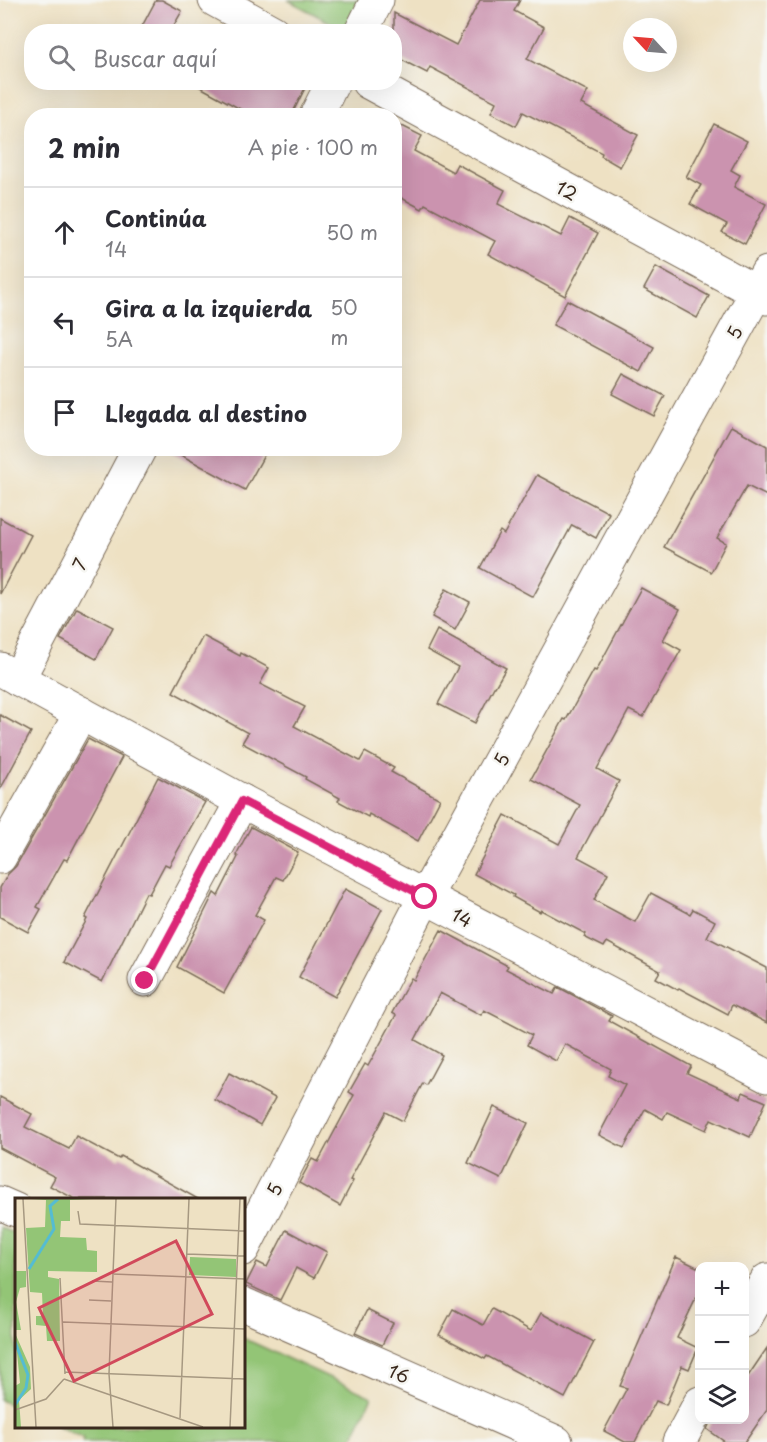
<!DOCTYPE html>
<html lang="es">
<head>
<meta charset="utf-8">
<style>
	:root { --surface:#fff; --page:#f2f2f3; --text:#2b2b33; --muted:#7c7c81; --line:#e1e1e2 }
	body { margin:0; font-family:"Playpen Sans",sans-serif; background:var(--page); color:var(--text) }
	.controls { position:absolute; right:18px; bottom:18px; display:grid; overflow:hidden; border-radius:12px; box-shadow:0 6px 24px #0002 }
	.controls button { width:54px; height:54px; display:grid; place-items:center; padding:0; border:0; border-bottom:2px solid var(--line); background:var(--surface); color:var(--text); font:30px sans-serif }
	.compass { position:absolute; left:623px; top:18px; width:54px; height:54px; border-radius:50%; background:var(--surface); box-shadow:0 6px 24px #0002; rotate:296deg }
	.stop { position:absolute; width:18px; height:18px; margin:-14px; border:4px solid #db2777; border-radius:50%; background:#fff }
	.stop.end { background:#db2777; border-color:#fff; box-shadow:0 2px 6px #0008 }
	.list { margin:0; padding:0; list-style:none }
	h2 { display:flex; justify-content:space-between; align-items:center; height:78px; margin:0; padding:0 24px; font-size:26px }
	h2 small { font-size:20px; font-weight:400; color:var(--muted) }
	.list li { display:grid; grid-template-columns:39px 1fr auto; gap:18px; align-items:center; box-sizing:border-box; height:90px; padding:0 24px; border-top:2px solid var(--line) }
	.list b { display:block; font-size:22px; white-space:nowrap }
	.list p { margin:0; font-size:20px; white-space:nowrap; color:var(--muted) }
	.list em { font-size:20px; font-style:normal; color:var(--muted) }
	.icon { flex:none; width:33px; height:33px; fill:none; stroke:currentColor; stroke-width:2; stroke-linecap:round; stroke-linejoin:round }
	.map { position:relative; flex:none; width:767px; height:1442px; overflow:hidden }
	.search { position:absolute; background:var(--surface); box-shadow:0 6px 24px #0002; left:24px; top:24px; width:378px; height:66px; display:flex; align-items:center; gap:15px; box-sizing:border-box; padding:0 21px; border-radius:24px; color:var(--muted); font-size:22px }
	.panel { position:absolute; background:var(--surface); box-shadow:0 6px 24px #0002; left:24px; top:108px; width:378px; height:348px; border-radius:24px }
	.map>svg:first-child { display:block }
	.green { fill:#93c576; stroke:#67784a; stroke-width:1.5 }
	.building { fill:#cb93af }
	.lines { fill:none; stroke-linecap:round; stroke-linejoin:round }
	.minor-casing { stroke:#7a6a58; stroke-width:35 }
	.minor { stroke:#fff; stroke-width:33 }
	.route { stroke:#db2777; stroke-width:8 }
	.labels { text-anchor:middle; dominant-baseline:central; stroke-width:5; stroke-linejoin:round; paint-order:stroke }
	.street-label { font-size:18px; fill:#3b2a1e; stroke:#f6f6f2 }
	.inset-river { fill:none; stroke:#55bcd2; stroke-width:3 }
	.inset-road { fill:none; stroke:#a69881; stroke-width:1.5 }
	.view { fill:#d1495b; fill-opacity:0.15; stroke:#d1495b; stroke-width:3 }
	.inset-edge { fill:none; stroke:#3b2a1e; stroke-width:3 }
</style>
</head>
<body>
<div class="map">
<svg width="767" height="1442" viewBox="0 0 767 1442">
	<rect width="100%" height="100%" fill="#f6f6f2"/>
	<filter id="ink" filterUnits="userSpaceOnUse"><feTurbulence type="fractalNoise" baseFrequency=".0167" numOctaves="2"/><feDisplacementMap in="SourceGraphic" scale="12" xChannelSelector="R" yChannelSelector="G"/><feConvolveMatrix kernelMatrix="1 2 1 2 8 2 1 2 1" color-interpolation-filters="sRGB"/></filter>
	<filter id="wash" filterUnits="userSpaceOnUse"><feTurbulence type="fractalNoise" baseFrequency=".008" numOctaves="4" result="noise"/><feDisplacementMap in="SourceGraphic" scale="24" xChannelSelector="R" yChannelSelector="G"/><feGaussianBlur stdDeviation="1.35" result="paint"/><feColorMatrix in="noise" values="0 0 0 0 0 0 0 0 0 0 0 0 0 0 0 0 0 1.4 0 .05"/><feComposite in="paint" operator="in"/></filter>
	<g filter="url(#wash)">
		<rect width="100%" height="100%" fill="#eee1c3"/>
		<g class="green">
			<path d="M 288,0 L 362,0 L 346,31 Z"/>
			<path d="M 0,1227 L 16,1234 L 16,1407 L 0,1400 Z"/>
			<path d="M 243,1338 L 372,1397 L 350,1442 L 82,1442 L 84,1438 L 57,1426 L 243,1426 Z"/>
		</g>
		<g id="blocks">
			<g class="building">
				<path d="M 156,0 L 162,0 L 182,11 L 170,32 L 139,32 Z"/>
				<path d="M 480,0 L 520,0 L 514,11 L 544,27 L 527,59 L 588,91 L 581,104 L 638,135 L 620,167 L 601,156 L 602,153 L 523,112 L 516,126 L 491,113 L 496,102 L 430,67 L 427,73 L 394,56 L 394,13 L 456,45 Z"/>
				<path d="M 191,82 L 308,82 L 291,116 L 253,116 Z"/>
				<path d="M 394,122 L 422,136 L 414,151 L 453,172 L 457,164 L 505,190 L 498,204 L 561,236 L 570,218 L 598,233 L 565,296 L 488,254 L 495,241 L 425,204 L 422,209 L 394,194 Z"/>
				<path d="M 714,124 L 747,141 L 731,170 L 740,175 L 734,187 L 766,204 L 745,244 L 722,232 L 727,224 L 690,204 L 701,185 L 686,177 Z"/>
				<path d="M 656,267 L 709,296 L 697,318 L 644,289 Z"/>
				<path d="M 567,300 L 654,347 L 641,372 L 553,325 Z"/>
				<path d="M 623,374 L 665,396 L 654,416 L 612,394 Z"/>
				<path d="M 731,426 L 767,446 L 767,496 L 747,486 L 717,538 L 726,543 L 711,572 L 664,547 Z"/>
				<path d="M 168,448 L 268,448 L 245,490 Z"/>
				<path d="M 537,475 L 609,513 L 596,538 L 572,525 L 533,597 L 480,568 L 500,531 L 504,534 Z"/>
				<path d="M 0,518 L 31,535 L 0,594 Z"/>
				<path d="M 641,588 L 680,609 L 663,640 L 681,650 L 643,717 L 629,710 L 597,769 L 619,781 L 578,857 L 608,873 L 594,900 L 635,922 L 651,893 L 690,914 L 693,909 L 715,921 L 707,937 L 767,968 L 767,1023 L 732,1005 L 728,1014 L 679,988 L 678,990 L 656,978 L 660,971 L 607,942 L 604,947 L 584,937 L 586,934 L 541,910 L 540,912 L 513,897 L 514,895 L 474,874 L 505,815 L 559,844 L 580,805 L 531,779 L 564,719 L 566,720 L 594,670 L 596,671 Z"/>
				<path d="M 446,589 L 470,602 L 455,630 L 432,617 Z"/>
				<path d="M 77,608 L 113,627 L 96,659 L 60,639 Z"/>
				<path d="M 437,630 L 506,668 L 495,687 L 494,687 L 475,723 L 438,704 L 458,667 L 427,650 Z"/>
				<path d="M 203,636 L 240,656 L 241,653 L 269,668 L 260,684 L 305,707 L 294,726 L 360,761 L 365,752 L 394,768 L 391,772 L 440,799 L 418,841 L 369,814 L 368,817 L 338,801 L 340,798 L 305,779 L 306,777 L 242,743 L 248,733 L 173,692 Z"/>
				<path d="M 0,715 L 31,732 L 0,790 Z"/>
				<path d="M 88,739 L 122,757 L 67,860 L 64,859 L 37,907 L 41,909 L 28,932 L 0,917 L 0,888 L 8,874 L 16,866 Z"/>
				<path d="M 158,777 L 205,802 L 169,866 L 165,864 L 149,894 L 146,893 L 102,982 L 64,962 L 87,919 L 85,918 Z"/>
				<path d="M 251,827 L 298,852 L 283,880 L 276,877 L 255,915 L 264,920 L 224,993 L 177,967 L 214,893 L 218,896 L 238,857 L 236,855 Z"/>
				<path d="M 345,889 L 382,909 L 335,997 L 299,977 Z"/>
				<path d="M 441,930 L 508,966 L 506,969 L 554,994 L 558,987 L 612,1016 L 609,1021 L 691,1066 L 687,1073 L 741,1098 L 743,1092 L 766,1102 L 750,1137 L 711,1119 L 706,1130 L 667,1112 L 663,1119 L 645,1109 L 624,1148 L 599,1135 L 625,1085 L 608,1076 L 611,1069 L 565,1044 L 556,1061 L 527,1045 L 532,1035 L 484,1010 L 481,1015 L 440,993 L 415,1040 L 442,1055 L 426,1085 L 423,1083 L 403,1121 L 386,1112 L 350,1180 L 353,1181 L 340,1206 L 299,1183 L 312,1159 L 318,1162 L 354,1095 L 349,1092 L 365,1064 L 368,1066 L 396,1015 L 392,1013 L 411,978 L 414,980 Z"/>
				<path d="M 229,1073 L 275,1098 L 260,1125 L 215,1100 Z"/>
				<path d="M 0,1097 L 32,1114 L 25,1127 L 69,1149 L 76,1136 L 119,1159 L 121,1156 L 198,1199 L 75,1199 L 50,1186 L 55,1177 L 0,1148 Z"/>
				<path d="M 494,1107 L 528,1123 L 501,1179 L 468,1163 Z"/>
				<path d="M 286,1230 L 327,1252 L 314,1278 L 296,1268 L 280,1300 L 246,1284 L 257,1262 L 267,1267 Z"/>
				<path d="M 676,1257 L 699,1268 L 699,1292 L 677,1338 L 698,1348 L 689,1369 L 682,1366 L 666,1405 L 656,1401 L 635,1442 L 625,1442 L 604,1431 L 627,1388 L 620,1386 Z"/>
				<path d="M 453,1309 L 483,1325 L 492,1309 L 531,1331 L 541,1313 L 594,1342 L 565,1398 L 487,1356 L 485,1359 L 439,1335 Z"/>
				<path d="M 367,1310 L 393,1323 L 382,1345 L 355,1333 Z"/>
				<path d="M 767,1348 L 767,1410 L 745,1442 L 725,1442 L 707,1429 L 712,1419 L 744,1419 L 744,1382 Z"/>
			</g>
		</g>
	</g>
	<g filter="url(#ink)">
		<use href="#blocks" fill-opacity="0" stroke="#7a6a58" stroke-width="1.5"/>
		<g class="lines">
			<g class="minor-casing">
				<g id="minor">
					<path d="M 215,0 L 273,32"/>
					<path d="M 361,32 L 377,0"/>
					<path d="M 368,82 L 767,298"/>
					<path d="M 316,116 L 333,82"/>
					<path d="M 0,669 L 242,801 L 767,1076"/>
					<path d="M 18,679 L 140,448"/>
					<path d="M 0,857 L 81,713"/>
					<path d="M 145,980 L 242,801"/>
					<path d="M 0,1203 L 16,1210"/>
					<path d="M 243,1249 L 425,897 L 767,273"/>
					<path d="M 243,1304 L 556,1442"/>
					<path d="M 744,1321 L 767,1280"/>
					<path d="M 679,1442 L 700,1403"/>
				</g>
			</g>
			<use href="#minor" class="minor"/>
		</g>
	</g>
	<g class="lines" filter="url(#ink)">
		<path class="route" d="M 145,981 L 242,801 L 425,897"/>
	</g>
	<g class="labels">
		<g class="street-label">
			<text transform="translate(567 190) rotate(28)">12</text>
			<text transform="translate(734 332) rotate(-61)">5</text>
			<text transform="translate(79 564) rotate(-62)">7</text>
			<text transform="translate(501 759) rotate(-61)">5</text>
			<text transform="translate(462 917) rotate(28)">14</text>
			<text transform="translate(274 1189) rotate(-63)">5</text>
			<text transform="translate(399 1373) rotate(24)">16</text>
		</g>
	</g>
	<g transform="translate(15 1198)">
		<rect width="230" height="230" fill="#eee1c3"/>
		<path d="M 16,1 L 78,1 L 55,2 L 55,23 L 46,23 L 45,39 L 71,40 L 72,52 L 82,53 L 82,74 L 33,73 L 33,79 L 44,81 L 45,143 L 32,143 L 31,128 L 21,127 L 21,118 L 28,118 L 27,95 L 15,94 L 11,30 L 30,29 L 31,2 ZM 175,59 L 221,61 L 221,79 L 174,77 ZM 0,63 L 1,73 L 11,73 L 11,89 L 5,90 L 1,104 L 6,132 L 0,132 ZM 0,135 L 15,169 L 16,191 L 4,202 L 6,229 L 0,229 L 0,188 L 5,185 Z" fill="#93c576"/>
		<path class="inset-river" d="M 14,71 L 39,31 L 35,8 L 43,1M 0,144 L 13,177 L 11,190 L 0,207"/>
		<path class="inset-road" d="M 8,1 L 21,229M 63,13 L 65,26 L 230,33M 171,56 L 230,58M 97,76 L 230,81M 45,80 L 50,176M 77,83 L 97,84M 74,102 L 96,103M 48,124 L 230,131M 50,174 L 230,181M 49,181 L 188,229M 0,212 L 31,201 L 49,181M 165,220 L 174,1M 98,229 L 94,176 L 101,1M 215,229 L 225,1"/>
		<path class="view" d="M 161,43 L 197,116 L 59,183 L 24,110 Z"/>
		<rect width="230" height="230" class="inset-edge"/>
	</g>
</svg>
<div class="controls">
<button>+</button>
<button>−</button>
<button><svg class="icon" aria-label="layers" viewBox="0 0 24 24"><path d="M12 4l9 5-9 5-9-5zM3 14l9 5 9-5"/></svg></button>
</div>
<svg class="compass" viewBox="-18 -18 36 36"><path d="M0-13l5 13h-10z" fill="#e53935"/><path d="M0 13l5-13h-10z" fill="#7c7c81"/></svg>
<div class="stop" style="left:425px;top:897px"></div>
<div class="stop end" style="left:145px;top:981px"></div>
<div class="search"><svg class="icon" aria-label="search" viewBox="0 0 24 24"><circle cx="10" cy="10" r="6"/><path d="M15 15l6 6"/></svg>Buscar aquí</div>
<section class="panel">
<h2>2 min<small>A pie · 100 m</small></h2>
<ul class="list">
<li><svg class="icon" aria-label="ahead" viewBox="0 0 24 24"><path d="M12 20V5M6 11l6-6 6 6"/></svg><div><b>Continúa</b><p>14</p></div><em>50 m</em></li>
<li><svg class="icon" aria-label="left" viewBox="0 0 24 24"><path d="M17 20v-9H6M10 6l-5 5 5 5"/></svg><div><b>Gira a la izquierda</b><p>5A</p></div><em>50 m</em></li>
<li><svg class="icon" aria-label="arrive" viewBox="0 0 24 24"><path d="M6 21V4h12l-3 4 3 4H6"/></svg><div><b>Llegada al destino</b></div></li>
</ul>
</section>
</div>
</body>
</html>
